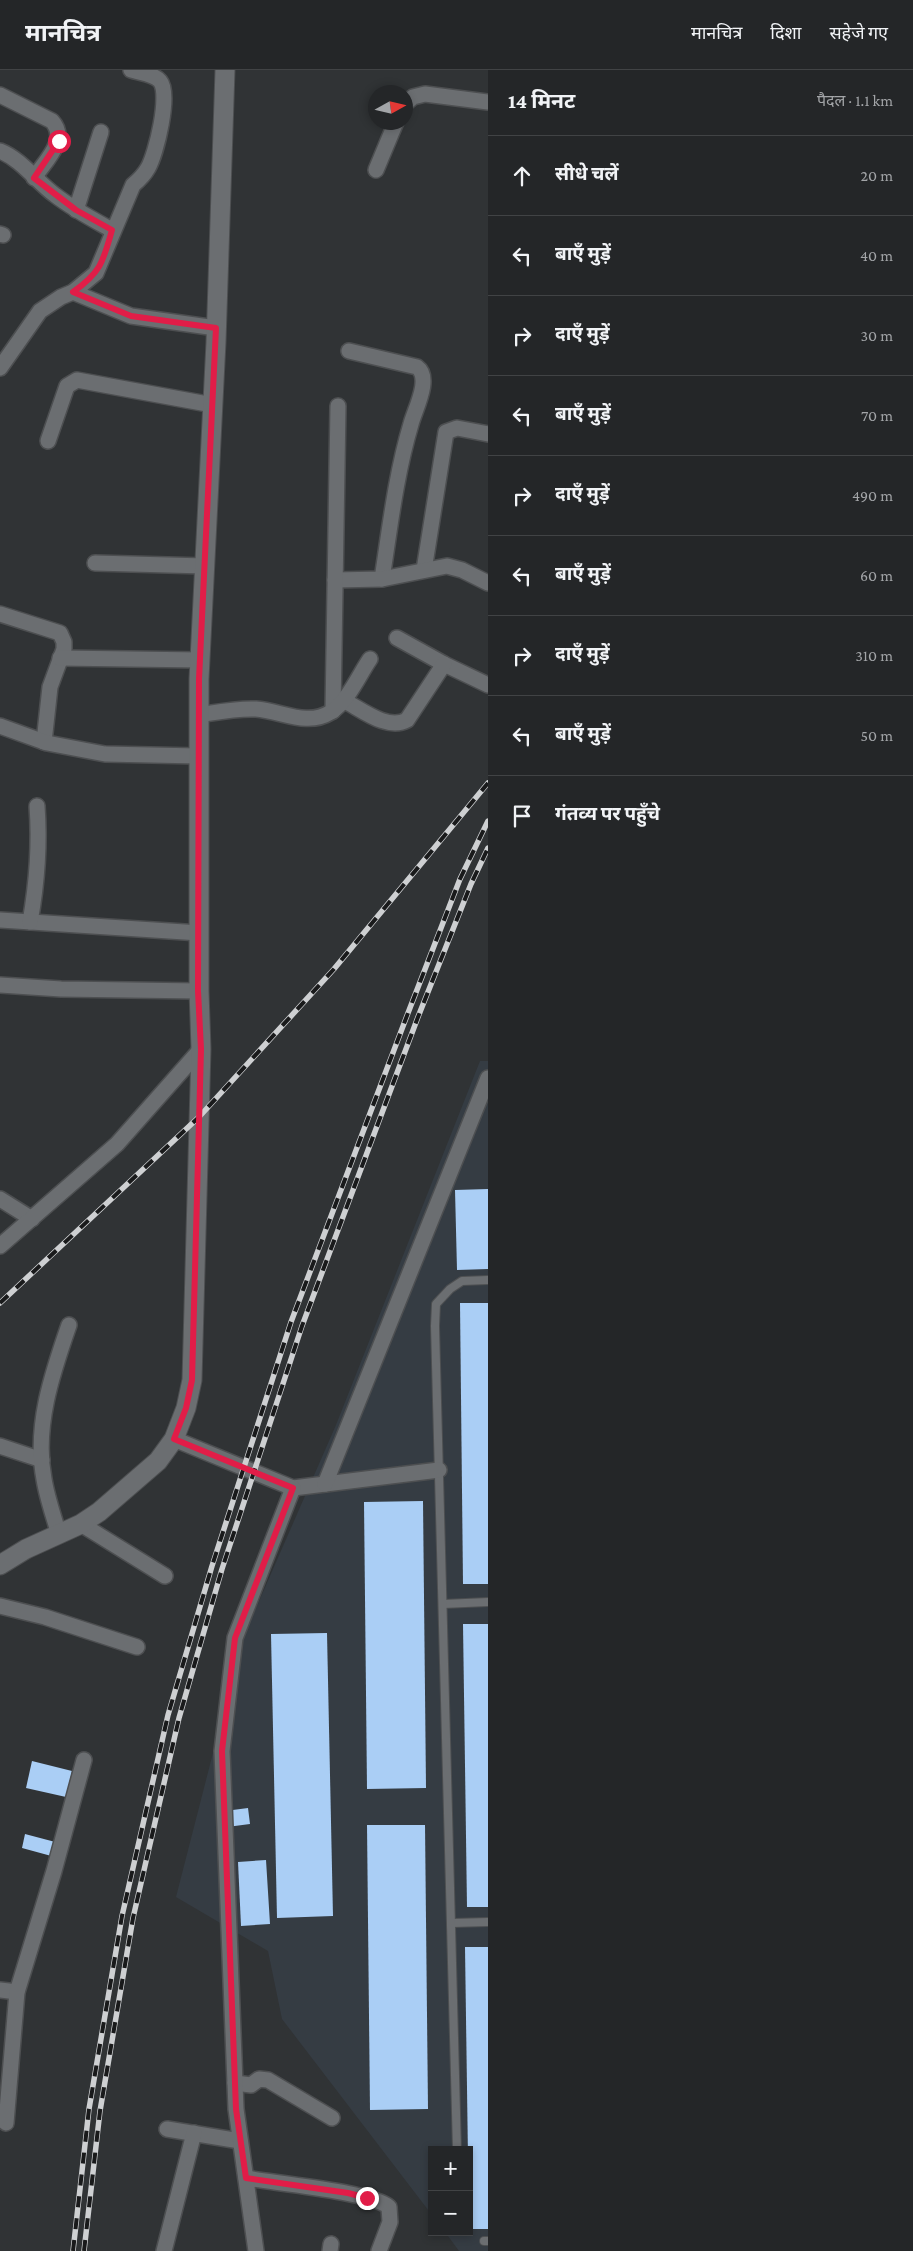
<!DOCTYPE html>
<html lang="hi">
<head>
<meta charset="utf-8">
<style>
	:root { --surface:#242628; --page:#303234; --text:#f1f3f6; --muted:#a3a5a8; --line:#414345 }
	body { margin:0; font-family:"Crimson Pro","Noto Sans Devanagari",serif; background:var(--page); color:var(--text) }
	.controls { position:absolute; right:15px; bottom:15px; display:grid; overflow:hidden; border-radius:0px; box-shadow:0 2px 8px #0003 }
	.controls button { width:45px; height:45px; display:grid; place-items:center; padding:0; border:0; border-bottom:1px solid var(--line); background:var(--surface); color:var(--text); font:25px sans-serif }
	.compass { position:absolute; left:368px; top:15px; width:45px; height:45px; border-radius:50%; background:var(--surface); box-shadow:0 2px 8px #0003; rotate:82deg }
	.stop { position:absolute; width:15px; height:15px; margin:-11px; border:4px solid #e11d48; border-radius:50%; background:#fff }
	.stop.end { background:#e11d48; border-color:#fff; box-shadow:0 1px 5px #0008 }
	.list { margin:0; padding:0; list-style:none }
	h2 { display:flex; justify-content:space-between; align-items:center; height:65px; margin:0; padding:0 20px; font-size:21px }
	h2 small { font-size:16px; font-weight:400; color:var(--muted) }
	.list li { display:grid; grid-template-columns:32px 1fr auto; gap:15px; align-items:center; box-sizing:border-box; height:80px; padding:0 20px; border-top:1px solid var(--line) }
	.list b { display:block; font-size:19px; white-space:nowrap }
	.list em { font-size:16px; font-style:normal; color:var(--muted) }
	.icon { flex:none; width:28px; height:28px; fill:none; stroke:currentColor; stroke-width:2; stroke-linecap:round; stroke-linejoin:round }
	.map { position:relative; flex:none; width:488px; height:2181px; overflow:hidden }
	header { display:flex; align-items:center; gap:30px; box-sizing:border-box; height:70px; padding:0 25px; background:var(--surface); border-bottom:1px solid var(--line) }
	header strong { font-size:24px }
	nav { display:flex; gap:28px; margin-inline-start:auto; font-size:18px }
	main { display:flex }
	aside { flex:1; background:var(--surface) }
	.map>svg:first-child { display:block }
	.built { fill:#353c43 }
	.building { fill:#aacef5 }
	.lines { fill:none; stroke-linecap:round; stroke-linejoin:round }
	.service-casing { stroke:#4d4f51; stroke-width:10 }
	.minor-casing { stroke:#4d4f51; stroke-width:18 }
	.tertiary-casing { stroke:#4d4f51; stroke-width:21 }
	.service { stroke:#6b6e71; stroke-width:8 }
	.minor { stroke:#6b6e71; stroke-width:15 }
	.tertiary { stroke:#6b6e71; stroke-width:19 }
	.rail-casing { stroke:#ced0d2; stroke-width:5.5 }
	.rail { stroke:#191a1b; stroke-width:4; stroke-dasharray:11; stroke-linecap:butt }
	.route { stroke:#e11d48; stroke-width:6 }
</style>
</head>
<body>
<header>
<strong>मानचित्र</strong>
<nav><a>मानचित्र</a><a>दिशा</a><a>सहेजे गए</a></nav>
</header>
<main>
<div class="map">
<svg width="488" height="2181" viewBox="0 0 488 2181">
	<rect width="100%" height="100%" fill="#303335"/>
	<path class="built" d="M 480,991 L 488,991 L 488,2181 L 459,2181 L 445,2162 L 469,2162 L 469,2080 L 432,2080 L 432,2145 L 282,1949 L 268,1881 L 176,1827 L 242,1570 L 336,1355 Z"/>
	<g class="building">
		<path d="M 488,1119 L 488,1199 L 457,1200 L 455,1120 Z"/>
		<path d="M 460,1233 L 488,1233 L 488,1514 L 463,1514 Z"/>
		<path d="M 423,1431 L 426,1718 L 367,1719 L 364,1432 Z"/>
		<path d="M 463,1554 L 488,1554 L 488,1837 L 467,1837 Z"/>
		<path d="M 327,1563 L 333,1846 L 277,1848 L 271,1564 Z"/>
		<path d="M 32,1691 L 72,1701 L 66,1727 L 26,1718 Z"/>
		<path d="M 248,1738 L 250,1754 L 227,1757 L 225,1741 Z"/>
		<path d="M 367,1755 L 425,1755 L 428,2039 L 370,2040 Z"/>
		<path d="M 25,1764 L 59,1773 L 55,1787 L 22,1778 Z"/>
		<path d="M 266,1790 L 270,1854 L 241,1856 L 238,1792 Z"/>
		<path d="M 465,1877 L 488,1877 L 488,2159 L 469,2159 Z"/>
	</g>
	<g class="lines">
		<g class="service-casing">
			<g id="service">
				<path d="M 443,1534 L 488,1532"/>
				<path d="M 452,1853 L 488,1852"/>
				<path d="M 457,2080 L 435,1256 L 436,1234 L 450,1219 L 462,1211 L 488,1210"/>
				<path d="M 484,2171 L 488,2171"/>
			</g>
		</g>
		<g class="minor-casing">
			<g id="minor">
				<path d="M 0,25 L 52,51 C 69,70 45,91 34,108"/>
				<path d="M 406,33 L 413,27 L 425,24 L 488,32"/>
				<path d="M 0,81 C 21,89 37,112 55,125 C 73,139 92,149 112,160"/>
				<path d="M 376,100 L 396,52"/>
				<path d="M 76,140 L 101,62"/>
				<path d="M 0,164 L 3,165"/>
				<path d="M 73,222 L 131,246 L 216,258"/>
				<path d="M 349,281 L 417,297 C 432,308 415,339 411,354 C 396,404 390,457 382,509"/>
				<path d="M 0,298 L 40,241 L 61,227 L 73,222 L 96,203 L 133,115 C 139,110 144,105 148,98 C 156,84 171,24 160,11 C 154,4 140,3 131,0"/>
				<path d="M 48,371 L 67,316 L 77,310 L 213,335"/>
				<path d="M 95,493 L 205,496"/>
				<path d="M 424,500 L 446,362 L 457,358 L 488,364"/>
				<path d="M 335,510 L 382,509 L 447,496 L 462,500 L 488,513"/>
				<path d="M 0,544 L 60,563 L 64,572 L 64,579 L 50,617 L 44,672"/>
				<path d="M 397,568 L 444,594 L 488,615"/>
				<path d="M 60,588 L 200,590"/>
				<path d="M 343,630 C 361,639 387,661 407,650 L 444,594"/>
				<path d="M 333,641 L 338,336"/>
				<path d="M 199,645 C 218,642 237,638 256,639 C 282,641 307,657 331,642 C 348,631 359,605 370,589"/>
				<path d="M 0,656 L 47,673 L 105,684 L 198,686"/>
				<path d="M 0,850 L 200,863"/>
				<path d="M 30,852 C 37,813 40,776 37,736"/>
				<path d="M 0,915 L 61,919 L 199,921"/>
				<path d="M 0,1129 L 32,1149"/>
				<path d="M 0,1176 L 117,1074 L 201,979"/>
				<path d="M 174,1369 L 293,1418 L 439,1400"/>
				<path d="M 0,1376 L 42,1390"/>
				<path d="M 325,1414 L 488,1008"/>
				<path d="M 81,1454 L 165,1506"/>
				<path d="M 59,1465 C 54,1447 47,1428 44,1409 C 34,1357 52,1304 69,1255"/>
				<path d="M 0,1536 L 45,1547 L 137,1577"/>
				<path d="M 0,1920 L 17,1922"/>
				<path d="M 235,2013 L 251,2015 L 259,2009 L 268,2010 L 332,2048"/>
				<path d="M 6,2053 L 17,1922 L 54,1801 L 84,1690"/>
				<path d="M 167,2059 L 240,2071"/>
				<path d="M 246,2108 C 274,2113 372,2122 389,2137 L 390,2152 L 379,2181"/>
				<path d="M 164,2181 L 194,2063"/>
				<path d="M 256,2181 L 236,2039 L 222,1681 L 235,1568 L 293,1418"/>
				<path d="M 330,2181 L 331,2174"/>
			</g>
		</g>
		<g class="tertiary-casing">
			<path id="tertiary" d="M 0,1495 L 26,1479 L 81,1454 L 99,1442 L 158,1391 L 174,1369 L 186,1338 L 192,1310 L 201,979 L 199,921 L 199,609 L 216,272 L 225,0"/>
		</g>
		<use href="#service" class="service"/>
		<use href="#minor" class="minor"/>
		<use href="#tertiary" class="tertiary"/>
		<g class="rail-casing">
			<g id="rail">
				<path d="M 0,1233 L 199,1047 L 334,899 L 488,713"/>
				<path d="M 73,2181 L 89,2039 L 122,1846 L 168,1645 L 212,1496 L 291,1252 L 408,943 L 460,809 L 488,751"/>
				<path d="M 84,2181 L 100,2041 L 133,1848 L 179,1648 L 222,1499 L 302,1256 L 418,947 L 471,814 L 488,778"/>
			</g>
		</g>
		<use href="#rail" class="rail"/>
	</g>
	<g class="lines">
		<path class="route" d="M 59,71 L 34,108 L 76,140 L 112,160 C 103,192 101,202 73,222 L 131,246 L 216,258 L 199,609 L 198,921 L 201,979 L 192,1310 L 186,1338 L 174,1369 L 293,1418 L 235,1568 L 222,1681 L 236,2039 L 246,2108 L 348,2123 L 367,2128"/>
	</g>
</svg>
<div class="controls">
<button>+</button>
<button>−</button>
</div>
<svg class="compass" viewBox="-18 -18 36 36"><path d="M0-13l5 13h-10z" fill="#e53935"/><path d="M0 13l5-13h-10z" fill="#a3a5a8"/></svg>
<div class="stop" style="left:59px;top:71px"></div>
<div class="stop end" style="left:367px;top:2128px"></div>
</div>
<aside>
<h2>14 मिनट<small>पैदल · 1.1 km</small></h2>
<ul class="list">
<li><svg class="icon" aria-label="ahead" viewBox="0 0 24 24"><path d="M12 20V5M6 11l6-6 6 6"/></svg><div><b>सीधे चलें</b></div><em>20 m</em></li>
<li><svg class="icon" aria-label="left" viewBox="0 0 24 24"><path d="M17 20v-9H6M10 6l-5 5 5 5"/></svg><div><b>बाएँ मुड़ें</b></div><em>40 m</em></li>
<li><svg class="icon" aria-label="right" viewBox="0 0 24 24"><path d="M7 20v-9h11M14 6l5 5-5 5"/></svg><div><b>दाएँ मुड़ें</b></div><em>30 m</em></li>
<li><svg class="icon" aria-label="left" viewBox="0 0 24 24"><path d="M17 20v-9H6M10 6l-5 5 5 5"/></svg><div><b>बाएँ मुड़ें</b></div><em>70 m</em></li>
<li><svg class="icon" aria-label="right" viewBox="0 0 24 24"><path d="M7 20v-9h11M14 6l5 5-5 5"/></svg><div><b>दाएँ मुड़ें</b></div><em>490 m</em></li>
<li><svg class="icon" aria-label="left" viewBox="0 0 24 24"><path d="M17 20v-9H6M10 6l-5 5 5 5"/></svg><div><b>बाएँ मुड़ें</b></div><em>60 m</em></li>
<li><svg class="icon" aria-label="right" viewBox="0 0 24 24"><path d="M7 20v-9h11M14 6l5 5-5 5"/></svg><div><b>दाएँ मुड़ें</b></div><em>310 m</em></li>
<li><svg class="icon" aria-label="left" viewBox="0 0 24 24"><path d="M17 20v-9H6M10 6l-5 5 5 5"/></svg><div><b>बाएँ मुड़ें</b></div><em>50 m</em></li>
<li><svg class="icon" aria-label="arrive" viewBox="0 0 24 24"><path d="M6 21V4h12l-3 4 3 4H6"/></svg><div><b>गंतव्य पर पहुँचे</b></div></li>
</ul>
</aside>
</main>
</body>
</html>
